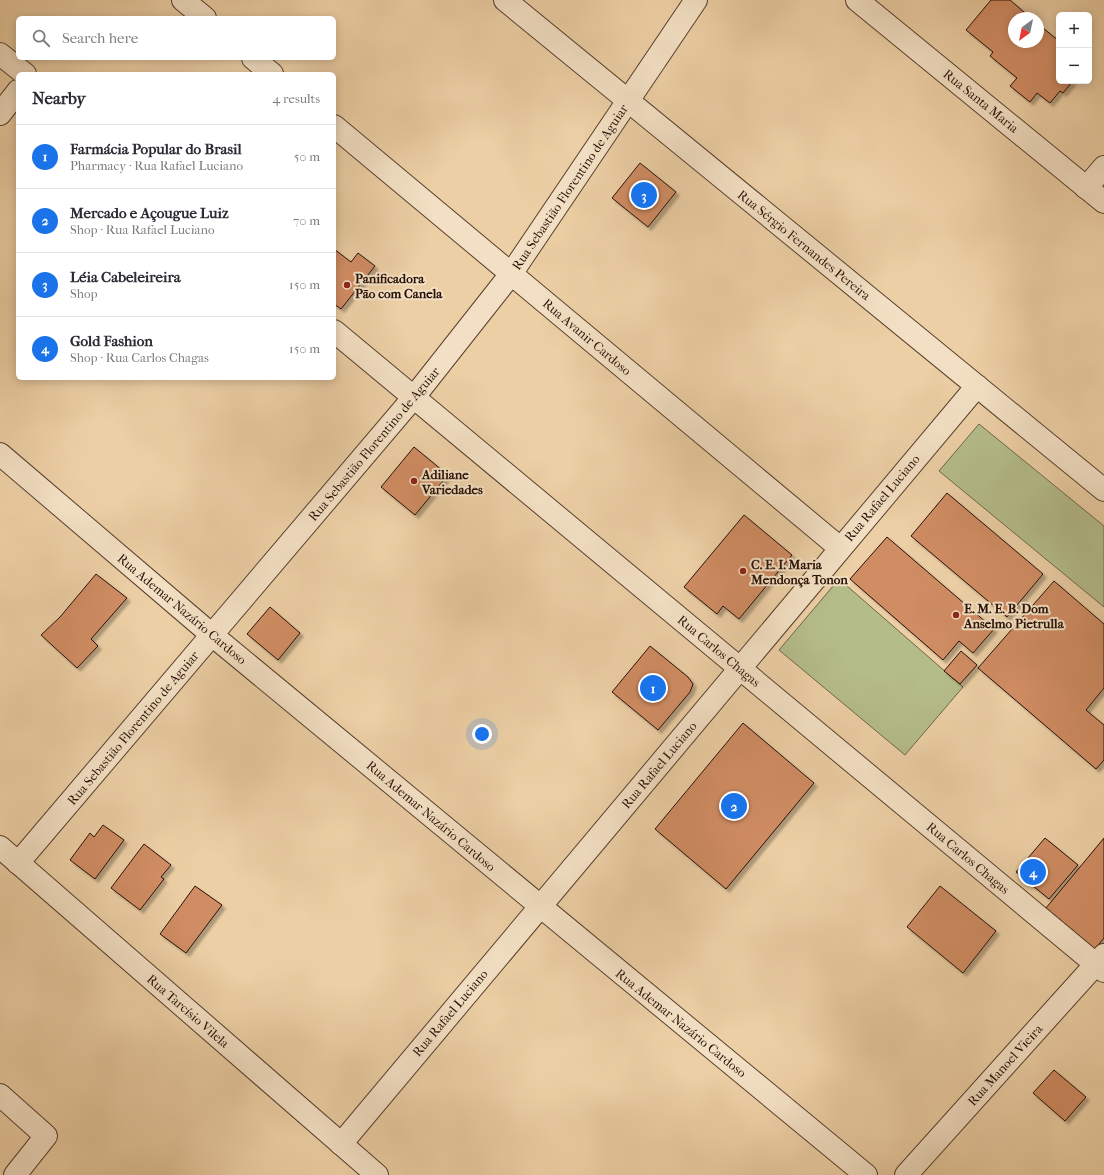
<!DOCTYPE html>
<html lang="en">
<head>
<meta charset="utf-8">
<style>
	:root { --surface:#fff; --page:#f2f2f3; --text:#2b2b33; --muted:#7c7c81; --line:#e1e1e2; --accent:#1a73e8 }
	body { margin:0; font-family:"IM FELL French Canon",serif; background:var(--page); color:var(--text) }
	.controls { position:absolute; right:12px; top:12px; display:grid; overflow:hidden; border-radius:6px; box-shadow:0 2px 10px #0003 }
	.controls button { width:36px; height:36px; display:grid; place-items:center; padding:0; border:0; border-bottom:1px solid var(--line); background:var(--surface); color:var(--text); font:20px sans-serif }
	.compass { position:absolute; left:1008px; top:12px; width:36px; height:36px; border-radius:50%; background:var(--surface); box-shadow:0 2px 10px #0003; rotate:213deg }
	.you { position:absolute; left:482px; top:734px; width:14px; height:14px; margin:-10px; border:3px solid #fff; border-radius:50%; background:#1a73e8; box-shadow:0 0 0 6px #1a73e833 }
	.badge { display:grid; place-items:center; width:26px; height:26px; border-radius:50%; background:var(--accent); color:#fff; font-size:13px; font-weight:700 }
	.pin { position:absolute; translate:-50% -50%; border:2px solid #fff; box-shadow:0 1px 4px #0006 }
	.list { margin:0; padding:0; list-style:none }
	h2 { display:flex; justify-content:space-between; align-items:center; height:52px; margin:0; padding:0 16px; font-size:17px }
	h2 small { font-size:13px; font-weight:400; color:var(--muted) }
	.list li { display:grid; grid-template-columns:26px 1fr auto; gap:12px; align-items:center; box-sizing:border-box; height:64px; padding:0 16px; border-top:1px solid var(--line) }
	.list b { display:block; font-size:15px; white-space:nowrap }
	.list p { margin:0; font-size:13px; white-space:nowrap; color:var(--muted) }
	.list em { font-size:13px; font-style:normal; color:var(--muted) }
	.icon { flex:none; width:22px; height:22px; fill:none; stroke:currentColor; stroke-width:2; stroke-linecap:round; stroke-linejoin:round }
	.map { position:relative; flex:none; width:1104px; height:1175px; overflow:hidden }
	.search { position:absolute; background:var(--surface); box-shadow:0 2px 10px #0003; left:16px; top:16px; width:320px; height:44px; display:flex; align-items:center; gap:10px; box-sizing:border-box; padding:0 14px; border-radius:6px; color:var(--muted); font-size:15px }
	.panel { position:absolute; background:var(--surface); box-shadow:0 2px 10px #0003; left:16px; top:72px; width:320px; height:308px; border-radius:6px }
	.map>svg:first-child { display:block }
	.green { fill:#b4bc8a; stroke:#6e6648 }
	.building { fill:#d08c64; stroke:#271006; filter:url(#shadow) }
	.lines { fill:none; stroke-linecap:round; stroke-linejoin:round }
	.minor-casing { stroke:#58402e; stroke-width:24 }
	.minor { stroke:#f3e0c4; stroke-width:22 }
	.poi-dot { fill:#8f2418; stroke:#f3e0c4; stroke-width:1.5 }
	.labels { text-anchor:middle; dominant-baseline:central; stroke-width:4; stroke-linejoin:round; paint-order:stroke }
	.street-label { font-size:13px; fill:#271006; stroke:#f3e0c4 }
	.poi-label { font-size:13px; font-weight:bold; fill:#271006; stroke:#f3e0c4; text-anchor:start }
</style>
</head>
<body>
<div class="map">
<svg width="1104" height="1175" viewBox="0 0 1104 1175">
	<defs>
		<filter id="shadow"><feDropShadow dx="3.5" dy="3.5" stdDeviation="1" flood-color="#0004"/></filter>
	</defs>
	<rect width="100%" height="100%" fill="#edcfa5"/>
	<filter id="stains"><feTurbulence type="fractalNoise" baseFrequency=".005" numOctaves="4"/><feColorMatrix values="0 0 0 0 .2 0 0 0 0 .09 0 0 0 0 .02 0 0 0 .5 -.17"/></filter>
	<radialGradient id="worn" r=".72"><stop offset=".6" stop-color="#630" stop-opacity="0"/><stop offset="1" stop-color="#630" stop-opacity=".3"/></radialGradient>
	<g class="green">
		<path d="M 979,424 L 1104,526 L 1104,607 L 939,471 Z"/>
		<path d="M 839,579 L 963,687 L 905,755 L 779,650 Z"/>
	</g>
	<g class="building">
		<path d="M 991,0 L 1010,0 L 1031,18 L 1014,18 L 1014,42 L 1038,42 L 1038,24 L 1059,41 L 1059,81 L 1073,81 L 1063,93 L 1060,91 L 1050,103 L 1037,93 L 1030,102 L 1010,86 L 1017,78 L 990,56 L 993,52 L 966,30 Z"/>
		<path d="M 640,163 L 676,192 L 648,227 L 612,198 Z"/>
		<path d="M 334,249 L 351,262 L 358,253 L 375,266 L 341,309 L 334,304 Z"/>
		<path d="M 414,447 L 448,475 L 415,515 L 381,487 Z"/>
		<path d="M 947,493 L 1043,574 L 1007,617 L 911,536 Z"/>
		<path d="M 744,515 L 792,555 L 739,619 L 723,606 L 717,614 L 684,587 Z"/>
		<path d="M 887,537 L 994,629 L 973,653 L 959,641 L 943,660 L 850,579 Z"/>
		<path d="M 96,574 L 127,598 L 91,639 L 98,646 L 77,668 L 41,635 L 60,617 Z"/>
		<path d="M 1054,581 L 1104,624 L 1104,688 L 1086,710 L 1104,725 L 1104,760 L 1096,769 L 978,668 Z"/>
		<path d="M 270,607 L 300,633 L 278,660 L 247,634 Z"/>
		<path d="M 650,646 L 688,677 L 693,684 L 690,692 L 658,730 L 612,692 Z"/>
		<path d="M 961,651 L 977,665 L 960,684 L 944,671 Z"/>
		<path d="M 743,723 L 814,783 L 726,889 L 655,829 Z"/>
		<path d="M 103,825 L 124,840 L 95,879 L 70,860 L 90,833 L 94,837 Z"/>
		<path d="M 1045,838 L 1078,865 L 1049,899 L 1016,872 Z"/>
		<path d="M 1104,838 L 1104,938 L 1095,949 L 1046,908 Z"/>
		<path d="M 144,844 L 171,865 L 161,877 L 164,879 L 140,910 L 111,888 Z"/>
		<path d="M 195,886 L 222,905 L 186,953 L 160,934 Z"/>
		<path d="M 940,886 L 996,931 L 963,973 L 907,927 Z"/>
		<path d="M 1054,1070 L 1086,1097 L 1065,1121 L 1033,1093 Z"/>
	</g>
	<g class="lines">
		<g class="minor-casing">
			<g id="minor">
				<path d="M 183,0 L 205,18"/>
				<path d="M 505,0 L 1104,490"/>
				<path d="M 857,0 L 1104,202"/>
				<path d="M 0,54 L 25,74"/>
				<path d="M 253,58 L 272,74"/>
				<path d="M 0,114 L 18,91"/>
				<path d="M 334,126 L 840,548"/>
				<path d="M 1086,188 L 1104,167"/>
				<path d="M 334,331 L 1104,971"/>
				<path d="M 0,454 L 212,635 L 866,1175"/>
				<path d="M 0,847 L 377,1175"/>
				<path d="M 18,863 L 414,397 L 511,274 L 696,0"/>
				<path d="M 0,1095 L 46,1136 L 15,1175"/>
				<path d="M 341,1144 L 977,386"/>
				<path d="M 906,1175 L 1104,955"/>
			</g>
		</g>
		<use href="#minor" class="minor"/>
	</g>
	<g class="poi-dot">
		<circle cx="347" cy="285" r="4"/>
		<circle cx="414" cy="481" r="4"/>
		<circle cx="743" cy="571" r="4"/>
		<circle cx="956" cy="615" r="4"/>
	</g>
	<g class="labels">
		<g class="street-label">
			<text transform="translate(981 101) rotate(39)">Rua Santa Maria</text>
			<text transform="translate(570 187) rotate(-56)">Rua Sebastião Florentino de Aguiar</text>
			<text transform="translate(804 245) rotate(39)">Rua Sérgio Fernandes Pereira</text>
			<text transform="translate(587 337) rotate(40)">Rua Avanir Cardoso</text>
			<text transform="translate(374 444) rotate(-50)">Rua Sebastião Florentino de Aguiar</text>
			<text transform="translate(882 498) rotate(-50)">Rua Rafael Luciano</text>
			<text transform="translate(182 609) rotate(40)">Rua Ademar Nazário Cardoso</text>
			<text transform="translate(719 651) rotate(40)">Rua Carlos Chagas</text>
			<text transform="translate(133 728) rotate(-50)">Rua Sebastião Florentino de Aguiar</text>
			<text transform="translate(659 765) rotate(-50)">Rua Rafael Luciano</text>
			<text transform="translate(431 816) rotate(40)">Rua Ademar Nazário Cardoso</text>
			<text transform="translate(968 858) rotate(40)">Rua Carlos Chagas</text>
			<text transform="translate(188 1011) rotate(41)">Rua Tarcísio Vilela</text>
			<text transform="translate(450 1013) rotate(-50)">Rua Rafael Luciano</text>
			<text transform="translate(681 1023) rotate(39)">Rua Ademar Nazário Cardoso</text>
			<text transform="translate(1005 1065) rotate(-48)">Rua Manoel Vieira</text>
		</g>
		<g class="poi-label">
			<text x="355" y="278">Panificadora<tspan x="355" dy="15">Pão com Canela</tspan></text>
			<text x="422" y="474">Adiliane<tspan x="422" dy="15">Variedades</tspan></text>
			<text x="751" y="564">C. E. I. Maria<tspan x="751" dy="15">Mendonça Tonon</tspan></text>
			<text x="964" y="608">E. M. E. B. Dom<tspan x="964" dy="15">Anselmo Pietrulla</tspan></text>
		</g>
	</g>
	<rect width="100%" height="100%" filter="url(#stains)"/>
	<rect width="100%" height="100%" fill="url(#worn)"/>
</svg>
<div class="controls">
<button>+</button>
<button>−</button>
</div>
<svg class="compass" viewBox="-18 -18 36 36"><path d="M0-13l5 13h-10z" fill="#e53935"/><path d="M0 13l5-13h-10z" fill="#7c7c81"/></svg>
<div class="you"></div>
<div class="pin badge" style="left:653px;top:688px">1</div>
<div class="pin badge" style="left:734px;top:806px">2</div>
<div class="pin badge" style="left:644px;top:195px">3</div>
<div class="pin badge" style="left:1033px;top:872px">4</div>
<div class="search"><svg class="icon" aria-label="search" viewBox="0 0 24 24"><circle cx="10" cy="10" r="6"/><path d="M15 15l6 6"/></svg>Search here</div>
<section class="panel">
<h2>Nearby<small>4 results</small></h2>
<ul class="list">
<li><span class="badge">1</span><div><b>Farmácia Popular do Brasil</b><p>Pharmacy · Rua Rafael Luciano</p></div><em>50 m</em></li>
<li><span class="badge">2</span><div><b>Mercado e Açougue Luiz</b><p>Shop · Rua Rafael Luciano</p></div><em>70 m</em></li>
<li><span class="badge">3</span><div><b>Léia Cabeleireira</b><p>Shop</p></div><em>150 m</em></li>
<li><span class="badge">4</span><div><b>Gold Fashion</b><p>Shop · Rua Carlos Chagas</p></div><em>150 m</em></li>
</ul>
</section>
</div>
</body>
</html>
